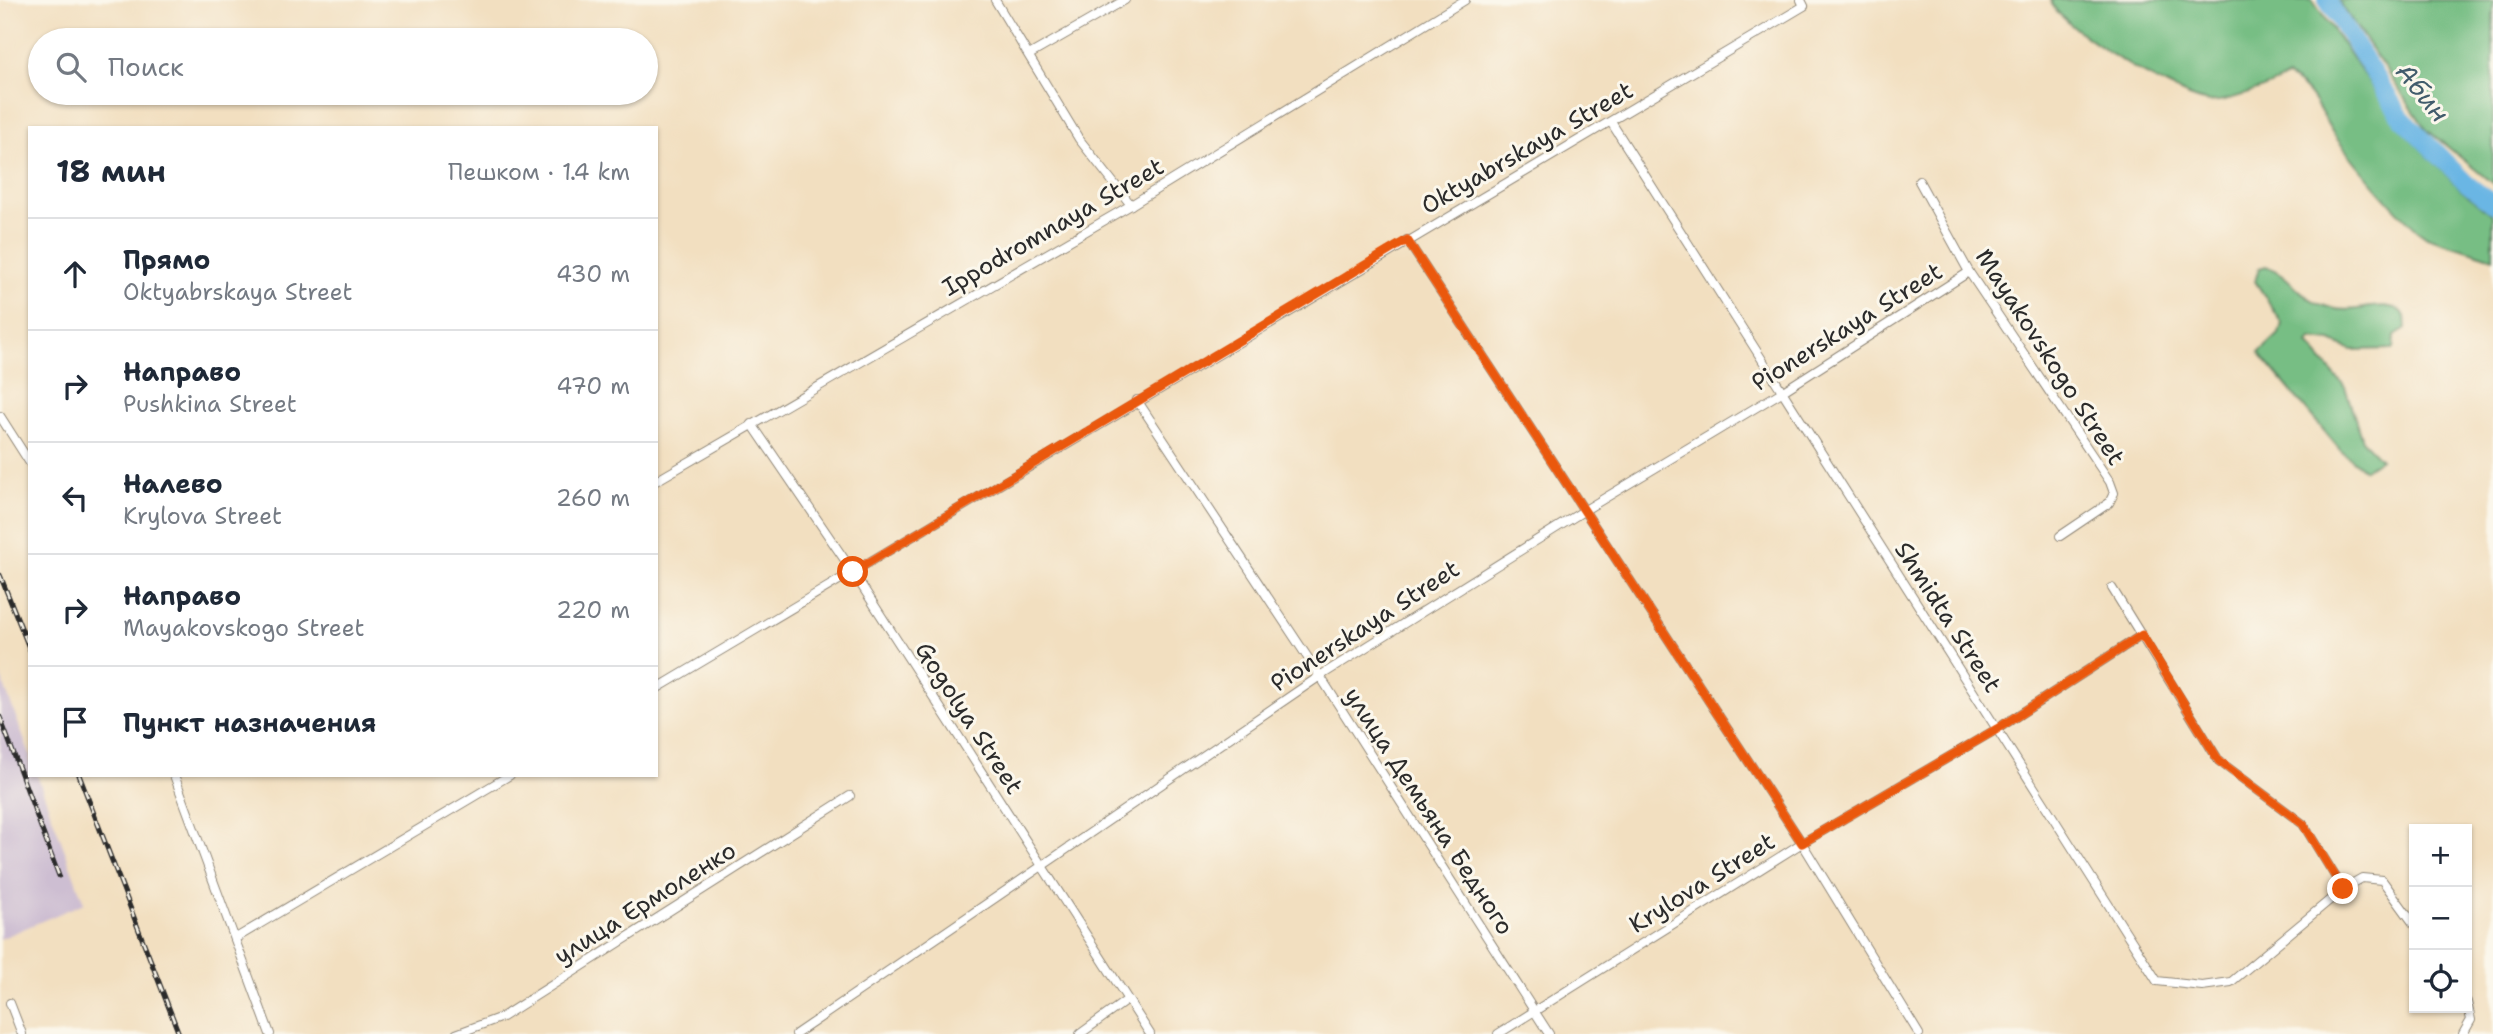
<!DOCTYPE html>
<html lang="ru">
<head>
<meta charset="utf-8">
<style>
	:root { --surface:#fff; --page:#f6f6f7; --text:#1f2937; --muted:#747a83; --line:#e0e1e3 }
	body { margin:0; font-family:"Shantell Sans",sans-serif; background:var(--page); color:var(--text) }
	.controls { position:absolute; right:21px; bottom:21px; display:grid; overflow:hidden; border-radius:0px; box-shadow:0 2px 5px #0004 }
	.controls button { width:63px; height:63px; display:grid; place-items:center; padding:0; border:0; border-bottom:2px solid var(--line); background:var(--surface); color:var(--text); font:35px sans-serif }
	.stop { position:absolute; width:21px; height:21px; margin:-16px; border:5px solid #ea580c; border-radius:50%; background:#fff }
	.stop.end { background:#ea580c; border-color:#fff; box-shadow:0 2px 7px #0008 }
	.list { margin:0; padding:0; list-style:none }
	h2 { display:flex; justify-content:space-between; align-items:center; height:91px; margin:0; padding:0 28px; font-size:30px }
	h2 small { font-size:23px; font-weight:400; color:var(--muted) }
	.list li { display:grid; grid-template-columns:46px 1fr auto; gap:21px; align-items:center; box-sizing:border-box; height:112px; padding:0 28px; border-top:2px solid var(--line) }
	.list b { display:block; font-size:26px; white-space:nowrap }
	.list p { margin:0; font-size:23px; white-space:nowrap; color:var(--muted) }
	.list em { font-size:23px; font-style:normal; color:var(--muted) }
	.icon { flex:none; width:38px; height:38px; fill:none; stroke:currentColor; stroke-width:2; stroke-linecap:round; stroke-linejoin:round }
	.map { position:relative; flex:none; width:2493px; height:1034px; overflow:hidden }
	.search { position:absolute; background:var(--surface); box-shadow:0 2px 5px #0004; left:28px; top:28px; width:630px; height:77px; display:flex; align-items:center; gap:18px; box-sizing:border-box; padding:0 24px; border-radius:38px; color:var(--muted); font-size:26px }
	.panel { position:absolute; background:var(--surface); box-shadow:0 2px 5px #0004; left:28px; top:126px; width:630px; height:651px; border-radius:0px }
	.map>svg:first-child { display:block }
	.industrial { fill:#cdbed2 }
	.forest { fill:#77be84; stroke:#517458; stroke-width:2 }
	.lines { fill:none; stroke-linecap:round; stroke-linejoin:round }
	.river { stroke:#6bb6e4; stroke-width:18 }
	.street-casing { stroke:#8e8576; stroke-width:10 }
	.street { stroke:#fff; stroke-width:8 }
	.rail-casing { stroke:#2b2b2b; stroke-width:5 }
	.rail { stroke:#fbf7ec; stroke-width:2.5; stroke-dasharray:8; stroke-linecap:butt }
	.route { stroke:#ea580c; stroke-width:9 }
	.labels { text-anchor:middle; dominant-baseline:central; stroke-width:6; stroke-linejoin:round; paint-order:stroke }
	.street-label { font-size:24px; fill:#2b2b2b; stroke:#fbf7ec }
	.water-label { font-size:26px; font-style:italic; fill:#415c6c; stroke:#fbf7ec }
</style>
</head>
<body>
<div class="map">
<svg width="2493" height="1034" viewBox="0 0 2493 1034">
	<rect width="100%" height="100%" fill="#fbf7ec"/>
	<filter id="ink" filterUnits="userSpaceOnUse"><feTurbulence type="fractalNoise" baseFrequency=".0143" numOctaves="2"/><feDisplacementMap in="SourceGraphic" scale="14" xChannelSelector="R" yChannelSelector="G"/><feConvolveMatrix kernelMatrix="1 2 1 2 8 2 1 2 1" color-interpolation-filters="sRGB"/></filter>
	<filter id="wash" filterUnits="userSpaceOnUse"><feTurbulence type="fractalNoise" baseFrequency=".00686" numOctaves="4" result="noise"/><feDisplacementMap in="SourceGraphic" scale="28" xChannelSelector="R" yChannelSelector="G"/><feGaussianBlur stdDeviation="1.57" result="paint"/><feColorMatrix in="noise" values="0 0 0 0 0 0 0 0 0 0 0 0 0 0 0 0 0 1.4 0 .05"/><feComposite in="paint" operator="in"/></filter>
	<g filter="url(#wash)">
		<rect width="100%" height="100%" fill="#f2dfc0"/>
		<path class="industrial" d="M 0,674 L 30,755 L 30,775 L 37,775 L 84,903 L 0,939 Z"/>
		<g class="forest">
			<path d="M 2050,0 L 2312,0 L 2400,127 L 2461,190 L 2493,215 L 2493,258 L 2427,237 L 2416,229 C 2387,202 2361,170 2337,139 C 2320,116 2315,89 2287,77 C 2271,86 2222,105 2205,101 C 2172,94 2061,30 2050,0 Z"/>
			<path d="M 2338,0 L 2493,0 L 2493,184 L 2426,129 Z"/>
			<path d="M 2266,266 C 2295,277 2299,302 2336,309 C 2357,314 2390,296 2405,316 L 2406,329 L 2395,336 L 2394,349 L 2351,350 L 2331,341 L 2311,339 L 2308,344 L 2345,387 L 2362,440 L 2381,459 L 2365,470 L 2341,451 L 2259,353 L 2279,334 L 2282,323 L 2255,281 L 2259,268 Z"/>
		</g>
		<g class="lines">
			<path class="river" d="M 2327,0 L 2401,117 L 2466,183 L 2493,204"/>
		</g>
	</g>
	<g filter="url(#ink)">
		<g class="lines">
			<g class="street-casing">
				<g id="street">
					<path d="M 995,0 L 1079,139 L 1131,205"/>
					<path d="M 1029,55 L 1125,0"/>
					<path d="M 1611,122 L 2157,981 L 2202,986 L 2231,982 L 2343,889 L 2362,878 L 2382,880 L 2414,924"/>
					<path d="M 1919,181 L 1969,272 L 2110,482 L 2114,493 L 2109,503 L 2060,536"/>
					<path d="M 1407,240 L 1802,843 L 1919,1034"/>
					<path d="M 1137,400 L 1320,676 L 1549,1034"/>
					<path d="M 0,416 L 30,463"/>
					<path d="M 752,424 L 853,572 L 1150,1034"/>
					<path d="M 656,481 L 1131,205 L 1465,0"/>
					<path d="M 2112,588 L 2219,761 L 2303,824 L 2343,889"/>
					<path d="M 656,689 L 1804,6 L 1801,0"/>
					<path d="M 174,775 L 270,1034"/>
					<path d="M 236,938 L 510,775"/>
					<path d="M 10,1003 L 22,1034"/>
					<path d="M 456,1034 L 502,1017 L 850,796"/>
					<path d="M 796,1034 L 1320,676 L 1585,510 L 1780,393 L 1969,272"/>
					<path d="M 1080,1034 L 1127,1000"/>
					<path d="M 1498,1034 L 1802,843 L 1997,729 L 2142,635"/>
					<path d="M 2463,1034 L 2471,1020 L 2467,1002"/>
				</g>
			</g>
			<use href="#street" class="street"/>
			<g class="rail-casing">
				<g id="rail">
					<path d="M 0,575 L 30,650"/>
					<path d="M 0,717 L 59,876"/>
					<path d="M 79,775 L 179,1034"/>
				</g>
			</g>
			<use href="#rail" class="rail"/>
		</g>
	</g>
	<g class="lines" filter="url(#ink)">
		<path class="route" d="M 853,572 L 1407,240 L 1802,843 L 1997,729 L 2142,635 L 2219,761 L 2303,824 L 2343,889"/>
	</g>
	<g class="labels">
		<g class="street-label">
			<text transform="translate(1527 148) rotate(-30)">Oktyabrskaya Street</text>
			<text transform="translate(1053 227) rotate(-30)">Ippodromnaya Street</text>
			<text transform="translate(1847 327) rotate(-32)">Pionerskaya Street</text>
			<text transform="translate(2050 357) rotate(57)">Mayakovskogo Street</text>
			<text transform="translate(1948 617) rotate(57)">Shmidta Street</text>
			<text transform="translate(1365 626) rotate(-33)">Pionerskaya Street</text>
			<text transform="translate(969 718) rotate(57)">Gogolya Street</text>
			<text transform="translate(1429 811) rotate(57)">улица Демьяна Бедного</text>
			<text transform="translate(1702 883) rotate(-32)">Krylova Street</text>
			<text transform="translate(645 903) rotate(-32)">улица Ермоленко</text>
		</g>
		<g class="water-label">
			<text transform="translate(2423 92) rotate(51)">Абин</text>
		</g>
	</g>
</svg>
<div class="controls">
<button>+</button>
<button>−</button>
<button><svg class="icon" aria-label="locate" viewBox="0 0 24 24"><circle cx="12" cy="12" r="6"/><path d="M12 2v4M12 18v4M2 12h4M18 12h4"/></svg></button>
</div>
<div class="stop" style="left:853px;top:572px"></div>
<div class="stop end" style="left:2343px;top:889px"></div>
<div class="search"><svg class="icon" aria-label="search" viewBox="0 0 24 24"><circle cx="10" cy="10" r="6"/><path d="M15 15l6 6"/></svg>Поиск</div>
<section class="panel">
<h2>18 мин<small>Пешком · 1.4 km</small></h2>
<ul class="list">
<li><svg class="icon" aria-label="ahead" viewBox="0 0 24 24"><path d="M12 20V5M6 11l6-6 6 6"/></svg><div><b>Прямо</b><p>Oktyabrskaya Street</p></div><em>430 m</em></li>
<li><svg class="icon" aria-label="right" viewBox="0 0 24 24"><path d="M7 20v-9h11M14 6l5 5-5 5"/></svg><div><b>Направо</b><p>Pushkina Street</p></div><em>470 m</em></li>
<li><svg class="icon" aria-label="left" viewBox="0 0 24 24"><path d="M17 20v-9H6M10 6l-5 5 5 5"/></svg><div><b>Налево</b><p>Krylova Street</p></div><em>260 m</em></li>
<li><svg class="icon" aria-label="right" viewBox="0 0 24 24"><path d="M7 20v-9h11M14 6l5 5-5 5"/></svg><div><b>Направо</b><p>Mayakovskogo Street</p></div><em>220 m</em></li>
<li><svg class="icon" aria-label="arrive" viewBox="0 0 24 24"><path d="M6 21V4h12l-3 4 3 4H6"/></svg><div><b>Пункт назначения</b></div></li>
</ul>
</section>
</div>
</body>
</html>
